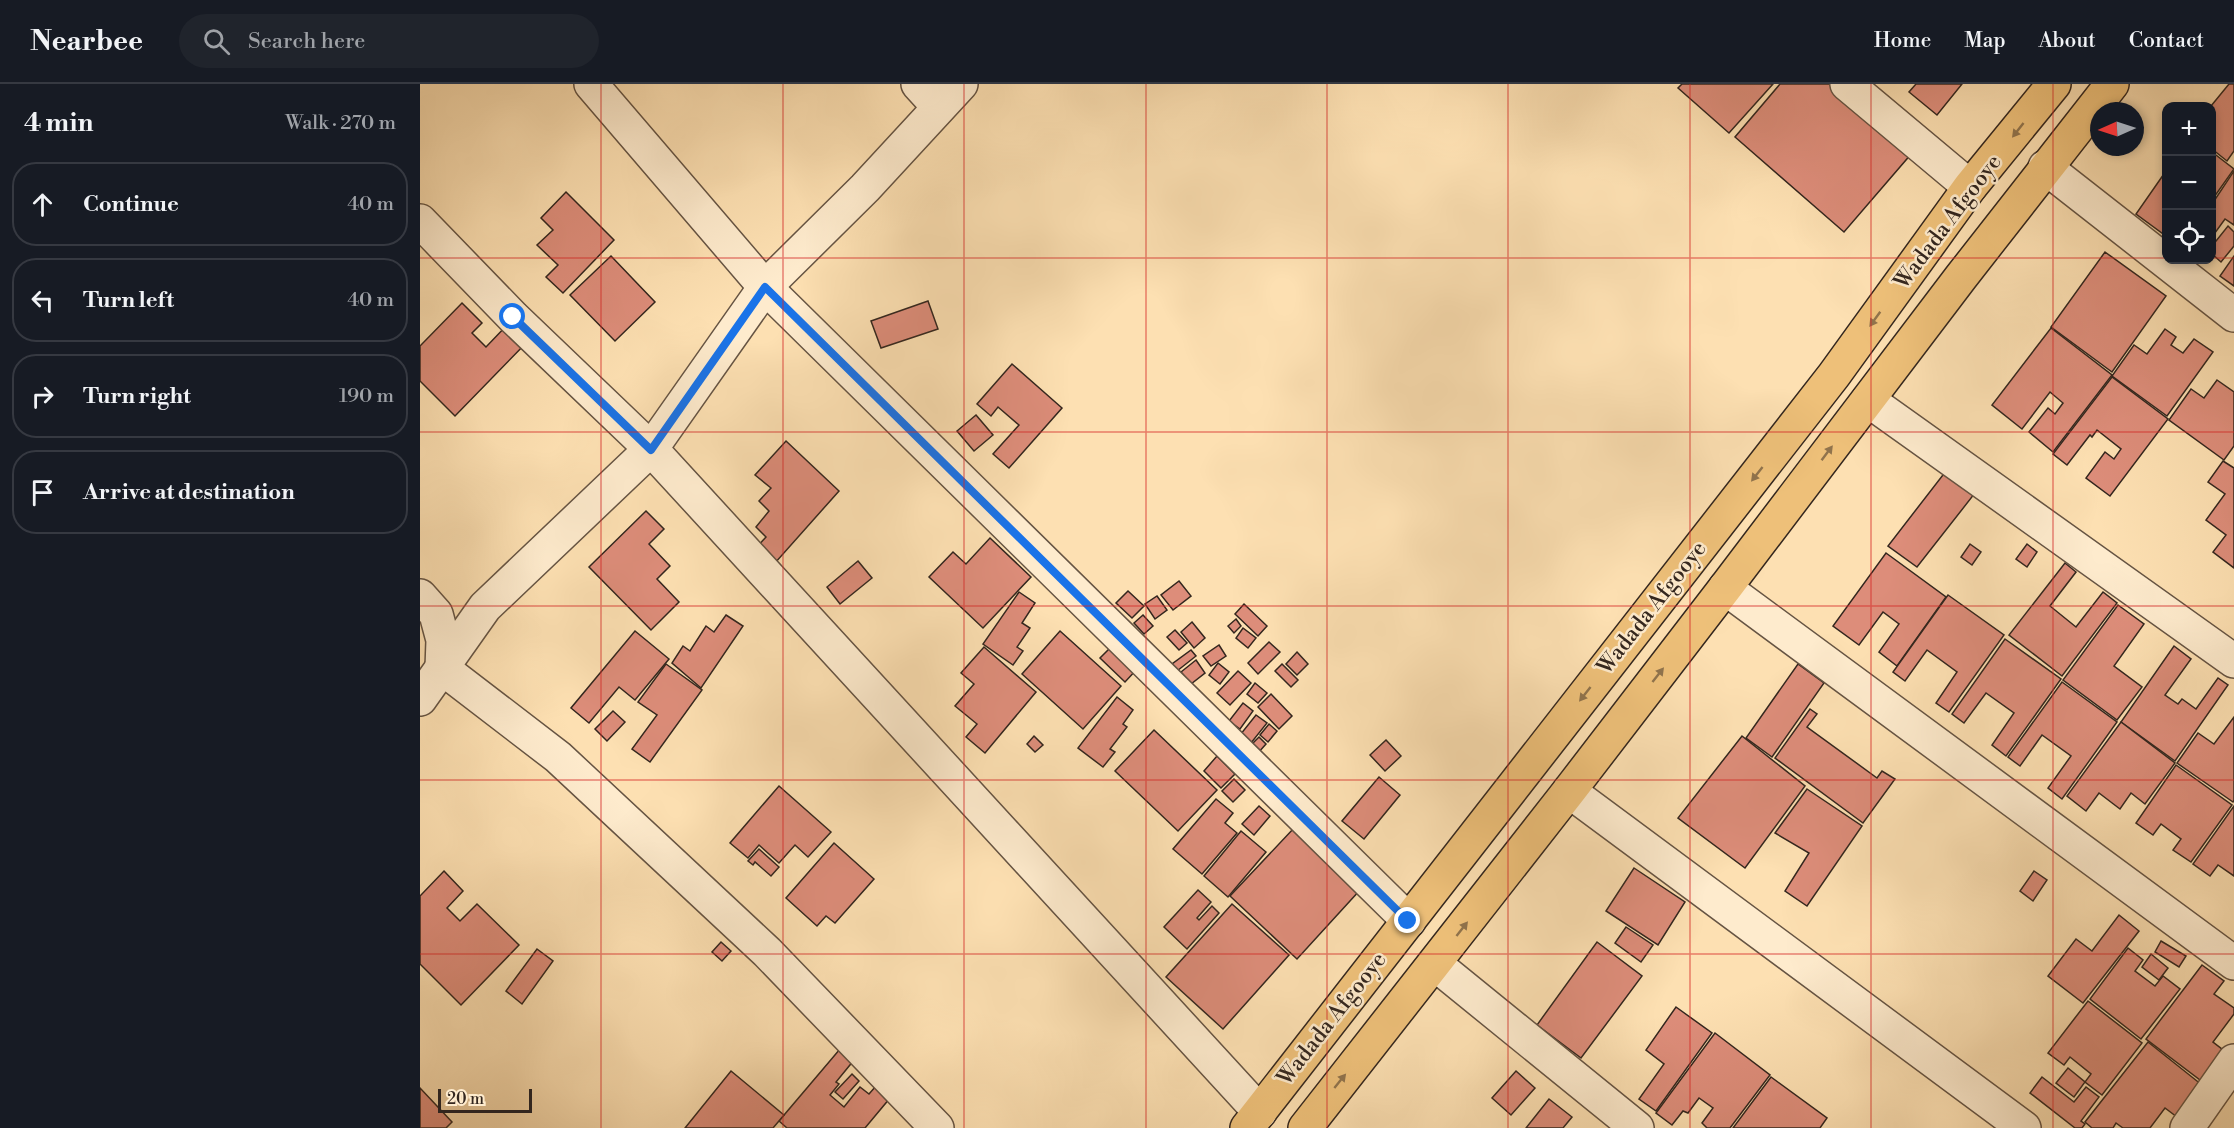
<!DOCTYPE html>
<html lang="en">
<head>
<meta charset="utf-8">
<style>
	:root { --surface:#171b24; --page:#20242c; --text:#f1f3f6; --muted:#9ea1a6; --line:#363941 }
	body { margin:0; font-family:"Libre Bodoni",serif; background:var(--page); color:var(--text) }
	.controls { position:absolute; right:18px; top:18px; display:grid; overflow:hidden; border-radius:12px; box-shadow:0 3px 9px #0003 }
	.controls button { width:54px; height:54px; display:grid; place-items:center; padding:0; border:0; border-bottom:2px solid var(--line); background:var(--surface); color:var(--text); font:30px sans-serif }
	.compass { position:absolute; left:1670px; top:18px; width:54px; height:54px; border-radius:50%; background:var(--surface); box-shadow:0 3px 9px #0003; rotate:267deg }
	.scale { position:absolute; left:18px; bottom:15px; width:94px; box-sizing:border-box; padding-left:6px; border:3px solid #33261e; border-top:0; font-size:16px; line-height:21px; white-space:nowrap; color:#33261e; -webkit-text-stroke:4px #feebcd; paint-order:stroke }
	.stop { position:absolute; width:18px; height:18px; margin:-14px; border:4px solid #1a73e8; border-radius:50%; background:#fff }
	.stop.end { background:#1a73e8; border-color:#fff; box-shadow:0 2px 6px #0008 }
	.list { margin:0; padding:0; list-style:none }
	h2 { display:flex; justify-content:space-between; align-items:center; height:78px; margin:0; padding:0 24px; font-size:26px }
	h2 small { font-size:20px; font-weight:400; color:var(--muted) }
	.list li { display:grid; grid-template-columns:39px 1fr auto; gap:18px; align-items:center; box-sizing:border-box; height:84px; margin:0 12px 12px; padding:0 12px; border:2px solid var(--line); border-radius:24px }
	.list b { display:block; font-size:22px; white-space:nowrap }
	.list em { font-size:20px; font-style:normal; color:var(--muted) }
	.icon { flex:none; width:33px; height:33px; fill:none; stroke:currentColor; stroke-width:2; stroke-linecap:round; stroke-linejoin:round }
	.map { position:relative; flex:none; width:1814px; height:1044px; overflow:hidden }
	header { display:flex; align-items:center; gap:36px; box-sizing:border-box; height:84px; padding:0 30px; background:var(--surface); border-bottom:2px solid var(--line) }
	header strong { font-size:28px }
	nav { display:flex; gap:33px; margin-inline-start:auto; font-size:21px }
	.search { width:420px; height:54px; background:var(--page); display:flex; align-items:center; gap:15px; box-sizing:border-box; padding:0 21px; border-radius:33px; color:var(--muted); font-size:22px }
	main { display:flex }
	aside { flex:1; background:var(--surface) }
	.map>svg:first-child { display:block }
	.building { fill:#dd8d7a; stroke:#33261e; stroke-width:1.5 }
	.lines { fill:none; stroke-linecap:round; stroke-linejoin:round }
	.minor-casing { stroke:#665443; stroke-width:36 }
	.highway-casing { stroke:#33261e; stroke-width:36 }
	.minor { stroke:#feebcd; stroke-width:33 }
	.highway { stroke:#eec079; stroke-width:33 }
	.oneway { fill:#90734c }
	.route { stroke:#1a73e8; stroke-width:8 }
	.grid { fill:none; stroke:#d62828; stroke-width:1.5; stroke-opacity:0.55 }
	.labels { text-anchor:middle; dominant-baseline:central; stroke-width:5; stroke-linejoin:round; paint-order:stroke }
	.street-label { font-size:22px; fill:#33261e; stroke:#feebcd }
</style>
</head>
<body>
<header>
<strong>Nearbee</strong>
<div class="search"><svg class="icon" aria-label="search" viewBox="0 0 24 24"><circle cx="10" cy="10" r="6"/><path d="M15 15l6 6"/></svg>Search here</div>
<nav><a>Home</a><a>Map</a><a>About</a><a>Contact</a></nav>
</header>
<main>
<aside>
<h2>4 min<small>Walk · 270 m</small></h2>
<ul class="list">
<li><svg class="icon" aria-label="ahead" viewBox="0 0 24 24"><path d="M12 20V5M6 11l6-6 6 6"/></svg><div><b>Continue</b></div><em>40 m</em></li>
<li><svg class="icon" aria-label="left" viewBox="0 0 24 24"><path d="M17 20v-9H6M10 6l-5 5 5 5"/></svg><div><b>Turn left</b></div><em>40 m</em></li>
<li><svg class="icon" aria-label="right" viewBox="0 0 24 24"><path d="M7 20v-9h11M14 6l5 5-5 5"/></svg><div><b>Turn right</b></div><em>190 m</em></li>
<li><svg class="icon" aria-label="arrive" viewBox="0 0 24 24"><path d="M6 21V4h12l-3 4 3 4H6"/></svg><div><b>Arrive at destination</b></div></li>
</ul>
</aside>
<div class="map">
<svg width="1814" height="1044" viewBox="0 0 1814 1044">
	<rect width="100%" height="100%" fill="#fde0b2"/>
	<filter id="stains"><feTurbulence type="fractalNoise" baseFrequency=".00333" numOctaves="4"/><feColorMatrix values="0 0 0 0 .2 0 0 0 0 .09 0 0 0 0 .02 0 0 0 .5 -.17"/></filter>
	<radialGradient id="worn" r=".72"><stop offset=".6" stop-color="#630" stop-opacity="0"/><stop offset="1" stop-color="#630" stop-opacity=".3"/></radialGradient>
	<g class="building">
		<path d="M 1262,0 L 1353,0 L 1309,49 L 1258,4 Z"/>
		<path d="M 1360,0 L 1413,0 L 1492,69 L 1424,148 L 1315,53 Z"/>
		<path d="M 1496,0 L 1542,0 L 1517,31 L 1489,8 Z"/>
		<path d="M 1809,0 L 1814,0 L 1814,67 L 1807,77 L 1792,65 L 1791,22 Z"/>
		<path d="M 1792,68 L 1814,85 L 1792,116 Z"/>
		<path d="M 1746,87 L 1746,152 L 1716,130 Z"/>
		<path d="M 1814,87 L 1814,141 L 1805,135 L 1792,153 L 1792,120 Z"/>
		<path d="M 146,108 L 194,156 L 143,209 L 126,193 L 138,181 L 117,161 L 133,146 L 121,134 Z"/>
		<path d="M 1808,142 L 1814,148 L 1814,162 L 1801,178 L 1792,170 L 1792,162 Z"/>
		<path d="M 1685,168 L 1746,212 L 1692,288 L 1631,243 Z"/>
		<path d="M 191,172 L 235,218 L 195,257 L 150,211 Z"/>
		<path d="M 1814,172 L 1814,202 L 1800,192 Z"/>
		<path d="M 508,217 L 518,245 L 461,264 L 451,237 Z"/>
		<path d="M 42,219 L 62,239 L 52,249 L 66,263 L 89,239 L 108,257 L 35,332 L 0,297 L 0,262 Z"/>
		<path d="M 1631,244 L 1692,291 L 1633,368 L 1609,348 L 1628,324 L 1635,330 L 1643,319 L 1630,308 L 1602,345 L 1572,321 Z"/>
		<path d="M 1745,245 L 1756,253 L 1751,261 L 1763,269 L 1774,255 L 1793,268 L 1747,332 L 1692,292 L 1714,261 L 1727,270 Z"/>
		<path d="M 592,280 L 642,324 L 589,384 L 573,370 L 599,341 L 578,323 L 571,332 L 557,320 Z"/>
		<path d="M 1692,293 L 1748,335 L 1690,412 L 1666,394 L 1685,368 L 1694,375 L 1701,365 L 1677,346 L 1672,353 L 1670,351 L 1647,381 L 1633,370 Z"/>
		<path d="M 1797,296 L 1814,308 L 1814,362 L 1804,376 L 1749,336 L 1771,305 L 1784,314 Z"/>
		<path d="M 556,331 L 573,351 L 554,367 L 537,347 Z"/>
		<path d="M 366,357 L 419,407 L 355,479 L 337,463 L 346,453 L 336,443 L 349,427 L 339,417 L 351,404 L 335,391 Z"/>
		<path d="M 1803,377 L 1814,384 L 1814,484 L 1793,468 L 1806,451 L 1786,436 L 1805,410 L 1788,398 Z"/>
		<path d="M 1526,387 L 1555,409 L 1497,483 L 1468,462 Z"/>
		<path d="M 226,427 L 244,445 L 229,460 L 250,482 L 237,495 L 259,518 L 231,546 L 169,483 Z"/>
		<path d="M 570,454 L 611,493 L 563,544 L 509,493 L 533,468 L 546,480 Z"/>
		<path d="M 1550,460 L 1561,468 L 1552,481 L 1541,473 Z"/>
		<path d="M 1607,460 L 1617,468 L 1607,483 L 1596,475 Z"/>
		<path d="M 1466,469 L 1526,513 L 1477,582 L 1459,568 L 1479,540 L 1463,528 L 1439,561 L 1413,542 Z"/>
		<path d="M 438,477 L 452,494 L 420,520 L 407,503 Z"/>
		<path d="M 1645,479 L 1656,488 L 1630,522 L 1656,543 L 1683,508 L 1697,519 L 1642,592 L 1589,551 Z"/>
		<path d="M 759,497 L 771,512 L 753,526 L 741,511 Z"/>
		<path d="M 708,507 L 724,522 L 712,534 L 696,519 Z"/>
		<path d="M 599,508 L 615,519 L 602,539 L 610,544 L 597,563 L 603,567 L 593,581 L 563,560 Z"/>
		<path d="M 1528,511 L 1584,551 L 1529,628 L 1516,619 L 1537,588 L 1507,566 L 1485,597 L 1473,588 Z"/>
		<path d="M 737,512 L 747,526 L 735,535 L 725,520 Z"/>
		<path d="M 824,520 L 847,542 L 838,552 L 815,530 Z"/>
		<path d="M 1698,521 L 1724,540 L 1694,582 L 1722,603 L 1697,636 L 1643,596 Z"/>
		<path d="M 306,531 L 323,542 L 281,604 L 252,579 L 263,562 L 270,567 L 286,542 L 294,548 Z"/>
		<path d="M 723,531 L 733,542 L 724,550 L 714,539 Z"/>
		<path d="M 816,535 L 821,542 L 814,549 L 808,542 Z"/>
		<path d="M 772,538 L 785,554 L 774,564 L 761,548 Z"/>
		<path d="M 823,544 L 836,554 L 828,564 L 816,554 Z"/>
		<path d="M 755,546 L 767,559 L 759,566 L 747,553 Z"/>
		<path d="M 215,547 L 249,575 L 215,616 L 199,603 L 169,639 L 151,624 Z"/>
		<path d="M 640,547 L 701,602 L 663,645 L 602,590 Z"/>
		<path d="M 1585,555 L 1641,595 L 1586,672 L 1572,661 L 1594,629 L 1566,609 L 1544,639 L 1532,630 Z"/>
		<path d="M 849,558 L 860,568 L 838,590 L 828,579 Z"/>
		<path d="M 693,561 L 717,585 L 705,598 L 680,574 Z"/>
		<path d="M 799,561 L 806,572 L 791,582 L 783,572 Z"/>
		<path d="M 1754,562 L 1771,575 L 1745,611 L 1758,620 L 1762,615 L 1776,625 L 1798,594 L 1808,601 L 1755,677 L 1701,638 Z"/>
		<path d="M 564,563 L 616,608 L 565,669 L 546,653 L 557,640 L 535,622 L 554,600 L 541,589 Z"/>
		<path d="M 771,566 L 776,572 L 757,587 L 752,580 Z"/>
		<path d="M 877,568 L 888,580 L 877,591 L 866,580 Z"/>
		<path d="M 776,576 L 785,589 L 771,600 L 761,588 Z"/>
		<path d="M 798,579 L 809,588 L 800,600 L 789,591 Z"/>
		<path d="M 246,580 L 282,606 L 230,678 L 212,665 L 237,631 L 218,618 Z"/>
		<path d="M 862,580 L 878,596 L 871,603 L 855,587 Z"/>
		<path d="M 1378,580 L 1404,599 L 1352,673 L 1326,654 Z"/>
		<path d="M 818,587 L 831,599 L 810,621 L 797,609 Z"/>
		<path d="M 1642,598 L 1697,638 L 1642,715 L 1628,704 L 1651,672 L 1622,651 L 1600,682 L 1588,673 Z"/>
		<path d="M 835,599 L 847,609 L 838,619 L 827,610 Z"/>
		<path d="M 851,610 L 872,632 L 859,645 L 838,623 Z"/>
		<path d="M 697,613 L 713,626 L 703,640 L 707,643 L 690,665 L 695,668 L 683,683 L 658,664 Z"/>
		<path d="M 823,619 L 833,627 L 820,645 L 809,637 Z"/>
		<path d="M 1390,625 L 1397,630 L 1387,643 L 1457,694 L 1462,687 L 1475,695 L 1443,739 L 1355,674 Z"/>
		<path d="M 193,627 L 205,638 L 187,657 L 175,645 Z"/>
		<path d="M 836,631 L 847,639 L 831,659 L 820,651 Z"/>
		<path d="M 1814,633 L 1814,716 L 1813,718 L 1757,679 L 1778,649 L 1794,660 Z"/>
		<path d="M 1701,638 L 1755,679 L 1725,720 L 1711,709 L 1700,725 L 1679,709 L 1666,727 L 1647,712 Z"/>
		<path d="M 849,640 L 857,647 L 848,658 L 840,651 Z"/>
		<path d="M 734,646 L 797,706 L 758,747 L 695,687 Z"/>
		<path d="M 614,652 L 623,661 L 615,668 L 607,660 Z"/>
		<path d="M 1322,652 L 1385,702 L 1325,784 L 1258,734 Z"/>
		<path d="M 839,653 L 846,660 L 838,669 L 830,662 Z"/>
		<path d="M 966,656 L 981,672 L 965,687 L 950,671 Z"/>
		<path d="M 797,672 L 815,690 L 801,704 L 784,687 Z"/>
		<path d="M 1756,681 L 1812,721 L 1771,778 L 1753,766 L 1761,755 L 1741,740 L 1733,751 L 1716,739 Z"/>
		<path d="M 959,693 L 980,711 L 944,755 L 922,737 Z"/>
		<path d="M 814,695 L 825,706 L 813,718 L 802,707 Z"/>
		<path d="M 359,702 L 411,748 L 388,773 L 375,761 L 359,779 L 339,761 L 328,774 L 310,759 Z"/>
		<path d="M 1387,705 L 1442,742 L 1387,822 L 1365,807 L 1389,769 L 1355,749 Z"/>
		<path d="M 796,715 L 813,729 L 805,739 L 817,749 L 782,790 L 753,765 Z"/>
		<path d="M 839,722 L 850,732 L 834,751 L 822,740 Z"/>
		<path d="M 1814,722 L 1814,792 L 1798,781 L 1790,792 L 1773,780 Z"/>
		<path d="M 874,744 L 940,806 L 877,875 L 810,812 Z"/>
		<path d="M 821,747 L 846,768 L 808,813 L 784,792 Z"/>
		<path d="M 414,759 L 454,795 L 415,839 L 406,832 L 397,842 L 366,814 Z"/>
		<path d="M 339,765 L 359,783 L 351,792 L 335,778 L 333,781 L 328,777 Z"/>
		<path d="M 1214,784 L 1265,818 L 1238,861 L 1186,827 Z"/>
		<path d="M 24,787 L 43,807 L 27,824 L 40,837 L 57,820 L 99,861 L 41,921 L 0,880 L 0,812 Z"/>
		<path d="M 1614,787 L 1627,796 L 1613,817 L 1600,807 Z"/>
		<path d="M 778,806 L 791,818 L 777,834 L 779,836 L 792,822 L 799,829 L 767,865 L 744,843 Z"/>
		<path d="M 812,820 L 869,871 L 803,945 L 746,893 Z"/>
		<path d="M 1699,831 L 1719,847 L 1663,919 L 1628,892 L 1656,855 L 1672,867 Z"/>
		<path d="M 1206,843 L 1233,861 L 1221,878 L 1195,859 Z"/>
		<path d="M 1741,857 L 1766,872 L 1759,883 L 1735,868 Z"/>
		<path d="M 301,858 L 311,867 L 302,877 L 292,868 Z"/>
		<path d="M 1177,858 L 1222,892 L 1161,974 L 1117,941 Z"/>
		<path d="M 1708,864 L 1723,876 L 1715,887 L 1735,902 L 1743,892 L 1760,905 L 1721,955 L 1670,915 Z"/>
		<path d="M 117,865 L 133,877 L 102,920 L 86,907 Z"/>
		<path d="M 1731,870 L 1748,884 L 1739,896 L 1722,883 Z"/>
		<path d="M 1782,881 L 1804,897 L 1794,910 L 1814,924 L 1814,930 L 1793,958 L 1807,969 L 1784,999 L 1726,955 Z"/>
		<path d="M 1668,917 L 1722,959 L 1682,1011 L 1665,998 L 1671,990 L 1650,973 L 1644,981 L 1628,969 Z"/>
		<path d="M 1256,923 L 1292,949 L 1236,1027 L 1219,1015 L 1244,980 L 1226,966 Z"/>
		<path d="M 1295,949 L 1350,991 L 1310,1044 L 1287,1044 L 1282,1039 L 1293,1024 L 1279,1014 L 1268,1029 L 1263,1027 L 1252,1041 L 1236,1029 Z"/>
		<path d="M 1728,958 L 1782,1001 L 1757,1033 L 1745,1024 L 1730,1044 L 1703,1044 L 1696,1039 L 1693,1044 L 1672,1044 L 1665,1038 Z"/>
		<path d="M 420,965 L 434,976 L 416,998 L 419,1000 L 410,1011 L 424,1023 L 440,1003 L 449,1010 L 456,1002 L 470,1014 L 445,1044 L 367,1044 L 359,1037 Z"/>
		<path d="M 1648,984 L 1665,998 L 1654,1013 L 1636,999 Z"/>
		<path d="M 311,987 L 364,1031 L 353,1044 L 265,1044 Z"/>
		<path d="M 1096,987 L 1115,1004 L 1091,1031 L 1072,1014 Z"/>
		<path d="M 432,990 L 439,997 L 423,1015 L 415,1008 Z"/>
		<path d="M 1351,993 L 1407,1034 L 1400,1044 L 1313,1044 Z"/>
		<path d="M 1622,993 L 1654,1018 L 1666,1003 L 1679,1013 L 1661,1037 L 1665,1040 L 1662,1044 L 1655,1044 L 1610,1009 Z"/>
		<path d="M 0,1004 L 32,1038 L 26,1044 L 0,1044 Z"/>
		<path d="M 1129,1015 L 1152,1033 L 1143,1044 L 1106,1044 Z"/>
	</g>
	<g class="lines">
		<g class="minor-casing">
			<g id="minor">
				<path d="M 171,0 L 345,203 L 989,837"/>
				<path d="M 498,0 L 519,23"/>
				<path d="M 1427,0 L 1550,103"/>
				<path d="M 1625,83 L 1814,231"/>
				<path d="M 0,137 L 93,233 L 231,365 L 840,1028"/>
				<path d="M 1448,316 L 1814,577"/>
				<path d="M 1305,504 L 1814,879"/>
				<path d="M 0,512 L 16,530 L 23,556 L 22,584 L 138,673 L 347,868 L 517,1044"/>
				<path d="M 0,615 L 65,523 L 231,365 L 345,203 L 445,104 L 541,0"/>
				<path d="M 1149,707 L 1604,1044"/>
				<path d="M 1015,880 L 1217,1044"/>
				<path d="M 1767,1044 L 1814,977"/>
			</g>
		</g>
		<g class="highway-casing">
			<g id="highway">
				<path d="M 827,1044 L 1414,291 L 1550,103 L 1634,0"/>
				<path d="M 885,1044 L 1149,707 L 1305,504 L 1541,193 L 1692,0"/>
			</g>
		</g>
		<use href="#minor" class="minor"/>
		<use href="#highway" class="highway"/>
	</g>
	<defs><path id="oneway-solid" d="M-6-.8H1V-3.2L6.5 0L1 3.2V.8H-6Z" transform="scale(1.5)"/></defs>
	<g class="oneway">
		<use href="#oneway-solid" transform="translate(1598 46) rotate(128)"/>
		<use href="#oneway-solid" transform="translate(1455 235) rotate(126)"/>
		<use href="#oneway-solid" transform="translate(1407 369) rotate(-53)"/>
		<use href="#oneway-solid" transform="translate(1337 390) rotate(128)"/>
		<use href="#oneway-solid" transform="translate(1238 591) rotate(-52)"/>
		<use href="#oneway-solid" transform="translate(1165 610) rotate(128)"/>
		<use href="#oneway-solid" transform="translate(1042 845) rotate(-52)"/>
		<use href="#oneway-solid" transform="translate(920 997) rotate(-51)"/>
	</g>
	<g class="lines">
		<path class="route" d="M 93,233 L 231,366 L 345,203 L 988,837"/>
	</g>
	<path class="grid" d="M 181,0 L 181,1044M 363,0 L 363,1044M 544,0 L 544,1044M 726,0 L 726,1044M 907,0 L 907,1044M 1088,0 L 1088,1044M 1270,0 L 1270,1044M 1451,0 L 1451,1044M 1633,0 L 1633,1044M 0,174 L 1746,174M 1792,174 L 1814,174M 0,348 L 1814,348M 0,522 L 1814,522M 0,696 L 1814,696M 0,870 L 1814,870"/>
	<g class="labels">
		<g class="street-label">
			<text transform="translate(1528 138) rotate(-53)">Wadada Afgooye</text>
			<text transform="translate(1232 524) rotate(-52)">Wadada Afgooye</text>
			<text transform="translate(912 935) rotate(-52)">Wadada Afgooye</text>
		</g>
	</g>
	<rect width="100%" height="100%" filter="url(#stains)"/>
	<rect width="100%" height="100%" fill="url(#worn)"/>
</svg>
<div class="controls">
<button>+</button>
<button>−</button>
<button><svg class="icon" aria-label="locate" viewBox="0 0 24 24"><circle cx="12" cy="12" r="6"/><path d="M12 2v4M12 18v4M2 12h4M18 12h4"/></svg></button>
</div>
<svg class="compass" viewBox="-18 -18 36 36"><path d="M0-13l5 13h-10z" fill="#e53935"/><path d="M0 13l5-13h-10z" fill="#9ea1a6"/></svg>
<div class="scale">20 m</div>
<div class="stop" style="left:93px;top:233px"></div>
<div class="stop end" style="left:988px;top:837px"></div>
</div>
</main>
</body>
</html>
